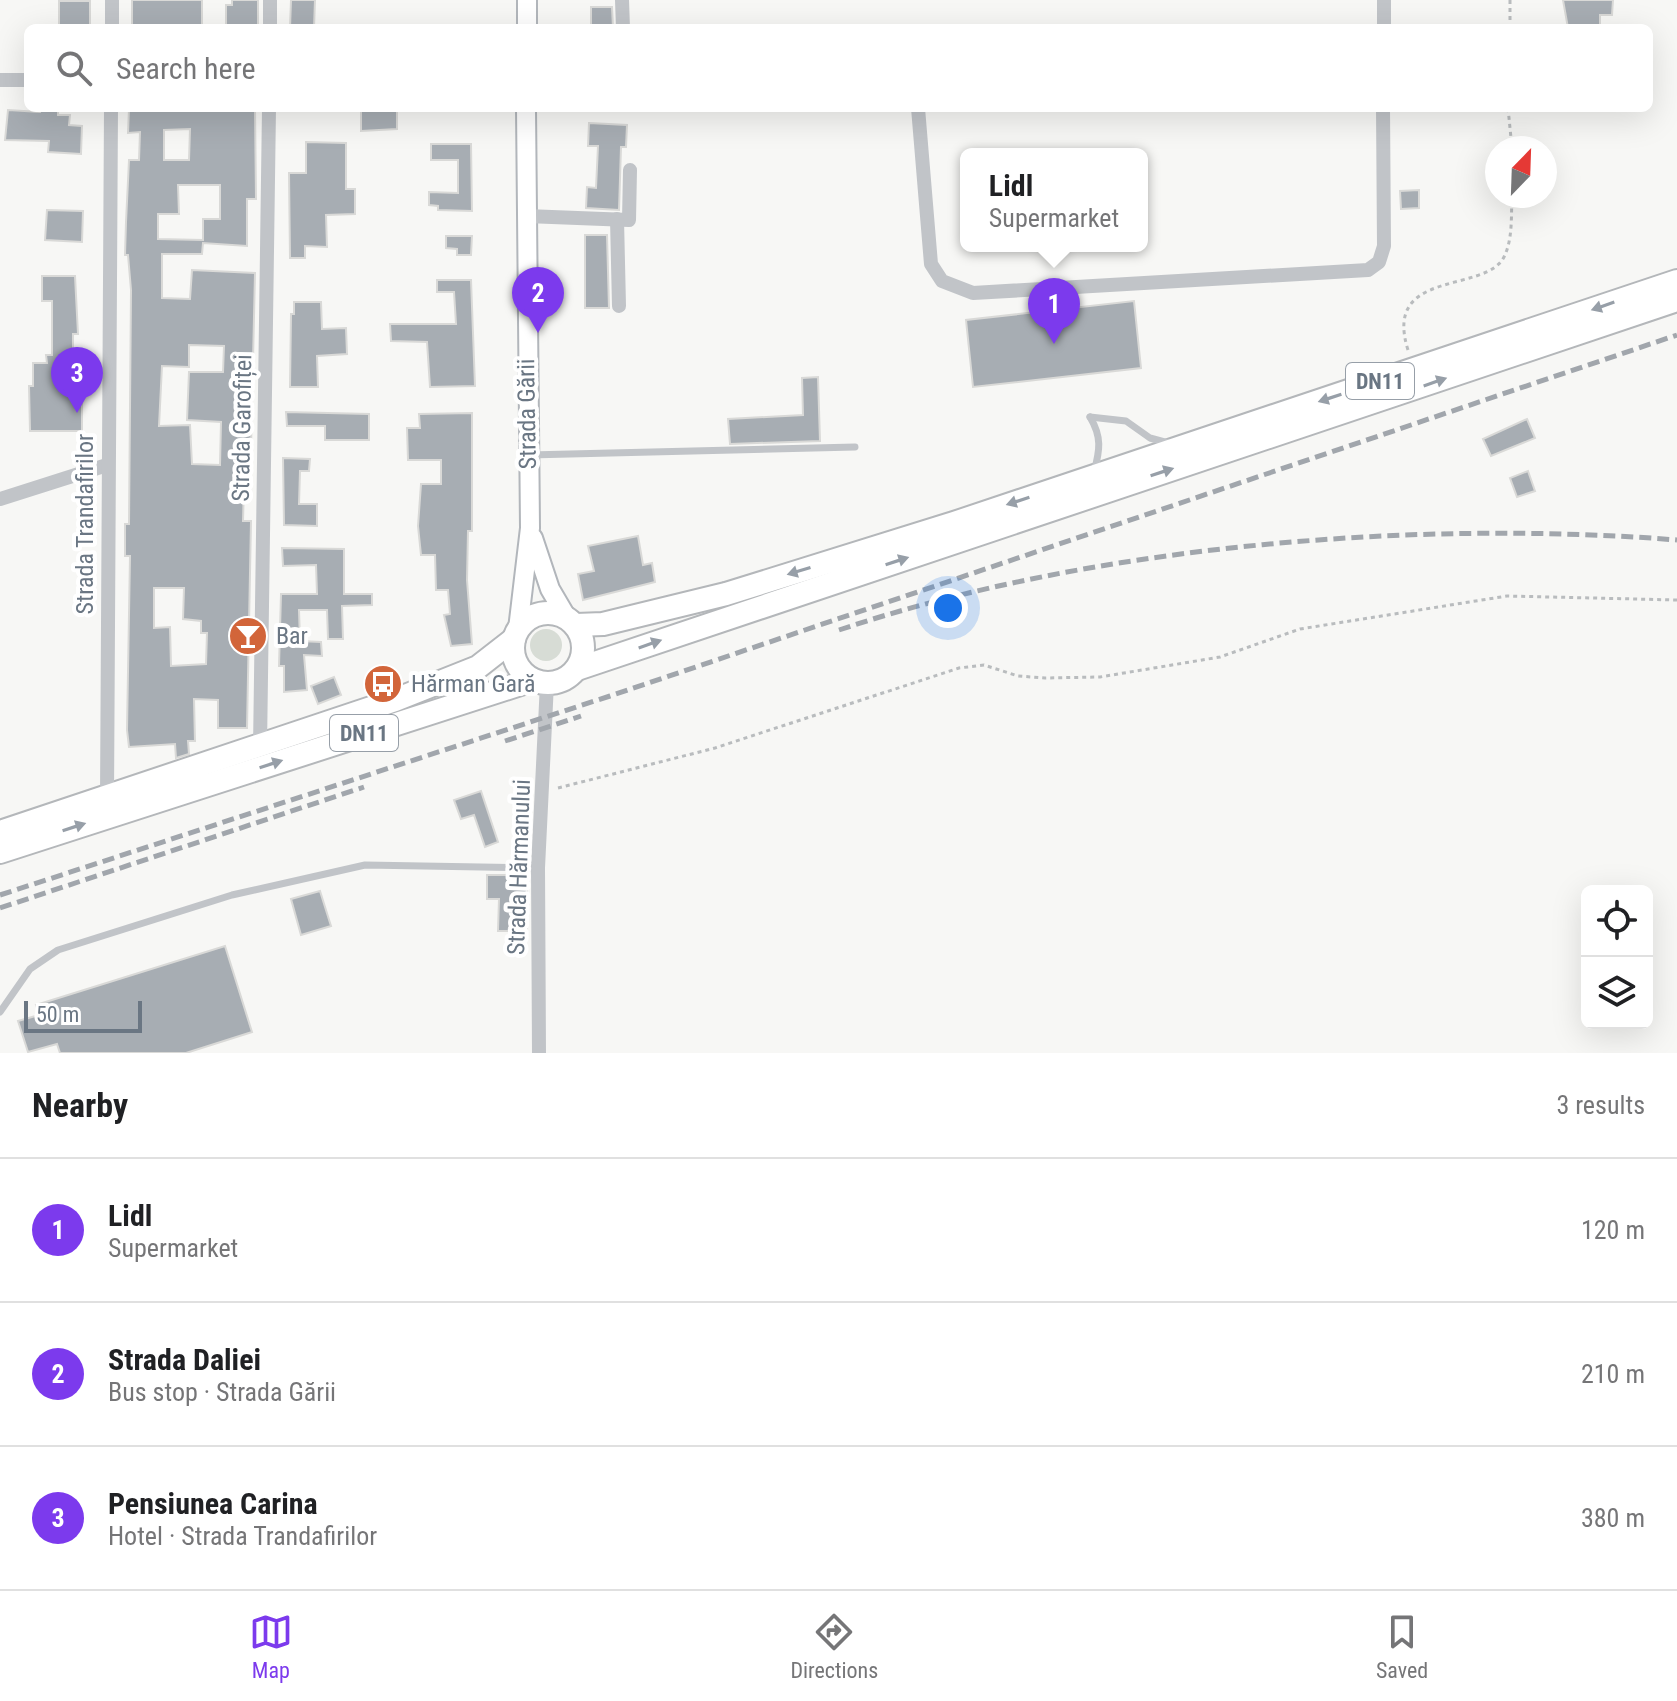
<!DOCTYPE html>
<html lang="en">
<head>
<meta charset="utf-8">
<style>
	:root { --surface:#fff; --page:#f2f2f2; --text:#202124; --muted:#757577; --line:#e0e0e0; --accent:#7c3aed }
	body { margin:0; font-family:"Roboto Condensed",sans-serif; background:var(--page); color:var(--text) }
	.controls { position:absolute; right:24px; bottom:24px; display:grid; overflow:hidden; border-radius:12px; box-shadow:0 8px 32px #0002 }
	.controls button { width:72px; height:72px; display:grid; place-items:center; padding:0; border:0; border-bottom:2px solid var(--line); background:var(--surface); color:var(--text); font:40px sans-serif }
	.compass { position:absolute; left:1485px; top:136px; width:72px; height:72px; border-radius:50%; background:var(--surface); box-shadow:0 8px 32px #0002; rotate:23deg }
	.scale { position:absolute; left:24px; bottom:20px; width:118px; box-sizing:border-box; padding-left:8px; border:4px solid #6a7683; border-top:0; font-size:22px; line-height:28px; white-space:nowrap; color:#6a7683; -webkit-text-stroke:6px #fff; paint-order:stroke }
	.you { position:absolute; left:948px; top:608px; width:28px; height:28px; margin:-20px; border:6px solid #fff; border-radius:50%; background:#1a73e8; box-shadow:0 0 0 12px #1a73e833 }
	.badge { display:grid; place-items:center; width:52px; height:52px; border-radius:50%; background:var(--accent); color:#fff; font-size:26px; font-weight:700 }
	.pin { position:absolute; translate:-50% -66px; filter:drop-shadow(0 2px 4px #0008) }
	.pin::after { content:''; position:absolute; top:42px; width:28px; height:24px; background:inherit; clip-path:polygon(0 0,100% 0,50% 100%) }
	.popup { position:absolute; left:960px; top:148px; width:188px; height:104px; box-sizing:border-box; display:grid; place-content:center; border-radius:12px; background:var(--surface); filter:drop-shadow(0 2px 6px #0005); font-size:26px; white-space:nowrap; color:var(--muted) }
	.popup b { font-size:30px; color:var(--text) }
	.popup::after { content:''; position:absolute; left:50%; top:100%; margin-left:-16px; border:16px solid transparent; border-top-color:var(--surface) }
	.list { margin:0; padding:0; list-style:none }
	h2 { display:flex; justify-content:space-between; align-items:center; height:104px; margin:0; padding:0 32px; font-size:34px }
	h2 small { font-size:26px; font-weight:400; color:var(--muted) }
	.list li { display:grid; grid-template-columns:52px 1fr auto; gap:24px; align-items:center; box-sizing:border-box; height:144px; padding:0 32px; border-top:2px solid var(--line) }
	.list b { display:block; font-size:30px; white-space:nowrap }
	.list p { margin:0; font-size:26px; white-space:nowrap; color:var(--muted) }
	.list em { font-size:26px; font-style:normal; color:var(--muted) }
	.icon { flex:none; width:44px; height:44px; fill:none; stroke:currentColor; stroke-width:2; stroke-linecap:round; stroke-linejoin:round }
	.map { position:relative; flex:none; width:1677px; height:1053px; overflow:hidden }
	.search { position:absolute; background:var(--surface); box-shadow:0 8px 32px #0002; left:24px; right:24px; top:24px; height:88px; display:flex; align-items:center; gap:20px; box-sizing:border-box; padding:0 28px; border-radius:12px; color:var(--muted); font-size:30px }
	.sheet { height:536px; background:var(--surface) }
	nav { display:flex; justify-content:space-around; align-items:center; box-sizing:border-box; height:112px; border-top:2px solid var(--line); background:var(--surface); font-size:22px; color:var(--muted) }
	nav a { display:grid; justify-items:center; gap:4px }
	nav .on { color:var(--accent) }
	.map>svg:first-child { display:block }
	.green { fill:#d7dcd5 }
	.building { fill:#a7adb3; stroke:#d9d9d7; stroke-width:2; fill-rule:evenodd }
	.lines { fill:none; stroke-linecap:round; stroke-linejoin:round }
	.secondary-casing { stroke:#b2b6bb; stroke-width:22 }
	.trunk-casing { stroke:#b4b7ba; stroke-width:26 }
	.path { stroke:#b9bcbe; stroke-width:3; stroke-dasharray:4 4; stroke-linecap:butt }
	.service { stroke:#c1c4c8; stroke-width:7 }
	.minor { stroke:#c1c4c8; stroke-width:14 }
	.secondary { stroke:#fff; stroke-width:18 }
	.trunk { stroke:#fff; stroke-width:22 }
	.rail { stroke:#a1a6ac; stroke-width:5; stroke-dasharray:12 6; stroke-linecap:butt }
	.oneway { fill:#979fa8 }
	.labels { text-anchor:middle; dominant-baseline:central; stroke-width:8; stroke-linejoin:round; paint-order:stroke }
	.shield { fill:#fff; stroke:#979fa8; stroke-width:2 }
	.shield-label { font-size:22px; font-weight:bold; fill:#6a7683 }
	.street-label { font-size:24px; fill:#6a7683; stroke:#fff }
	.poi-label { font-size:24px; fill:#6a7683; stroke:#fff; text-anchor:start }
</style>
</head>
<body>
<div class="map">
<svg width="1677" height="1053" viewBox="0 0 1677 1053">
	<rect width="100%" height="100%" fill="#f7f7f5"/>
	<circle class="green" cx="546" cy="645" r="16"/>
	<g class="building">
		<rect x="132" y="0" width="70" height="28"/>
		<path d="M 232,0 L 258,0 L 258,28 L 226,28 L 226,5 L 232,5 Z"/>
		<path d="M 291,0 L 315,0 L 314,28 L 290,28 Z"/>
		<path d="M 1563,0 L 1613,0 L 1612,15 L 1600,15 L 1600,28 L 1568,28 Z"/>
		<rect x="59" y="1" width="31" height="26"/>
		<path d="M 591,7 L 612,7 L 613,28 L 591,28 Z"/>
		<path d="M 41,108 L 58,108 L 58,115 L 70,115 L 69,125 L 82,126 L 81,154 L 48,152 L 49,141 L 5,140 L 8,110 L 40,112 Z"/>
		<path d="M 129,108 L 255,108 L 256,199 L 247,199 L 247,246 L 203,243 L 202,254 L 162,254 L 162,298 L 190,299 L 192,270 L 255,273 L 251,448 L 245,448 L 243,521 L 251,521 L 247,728 L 218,728 L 218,700 L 194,699 L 195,741 L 188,741 L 189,754 L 176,758 L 175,744 L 129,747 L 127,730 L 130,556 L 125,556 L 125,524 L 129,524 L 131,290 L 128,255 L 125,255 L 126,222 L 129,160 L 139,160 L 140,132 L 128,133 ZM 190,129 L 189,160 L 164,160 L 164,130 ZM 178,185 L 220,185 L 220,219 L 203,219 L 203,240 L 158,239 L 158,214 L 179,214 ZM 189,345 L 224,346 L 223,372 L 189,372 L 187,420 L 221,422 L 220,465 L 192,464 L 190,425 L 159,426 L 162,366 L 189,367 ZM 154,588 L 184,588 L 183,619 L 201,621 L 201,633 L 207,633 L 206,664 L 171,666 L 170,627 L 154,628 Z"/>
		<path d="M 361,108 L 397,108 L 397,129 L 361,131 Z"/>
		<path d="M 589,123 L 627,125 L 626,147 L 621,147 L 619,210 L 586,208 L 587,187 L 596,188 L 598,146 L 588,146 Z"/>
		<path d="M 306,142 L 346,143 L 346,189 L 355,189 L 355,214 L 326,215 L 327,247 L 305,246 L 305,258 L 290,258 L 289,173 L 306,173 Z"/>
		<path d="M 431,144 L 471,144 L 472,211 L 438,210 L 438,206 L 429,205 L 429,192 L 458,193 L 458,160 L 431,160 Z"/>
		<path d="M 1419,190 L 1419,208 L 1401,209 L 1400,191 Z"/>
		<path d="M 47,210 L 83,211 L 82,242 L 45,240 Z"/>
		<path d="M 585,235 L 607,235 L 609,308 L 585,308 Z"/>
		<path d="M 446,236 L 472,236 L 471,255 L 457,255 L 457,249 L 446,248 Z"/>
		<path d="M 42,276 L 75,276 L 78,334 L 73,334 L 73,371 L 82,371 L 82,431 L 30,431 L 29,386 L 33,386 L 33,363 L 47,363 L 46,355 L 52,355 L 52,301 L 42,301 Z"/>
		<path d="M 437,280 L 471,280 L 475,386 L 430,387 L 427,342 L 391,341 L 390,324 L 456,324 L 454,292 L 437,292 Z"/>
		<path d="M 1134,301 L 1141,368 L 973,387 L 966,320 Z"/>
		<path d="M 294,302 L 321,302 L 322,329 L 346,328 L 347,354 L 317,356 L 318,387 L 290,387 L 291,314 L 294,314 Z"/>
		<path d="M 818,377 L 820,441 L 730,444 L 728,419 L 803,415 L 802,378 Z"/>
		<path d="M 286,412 L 369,414 L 369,440 L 325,440 L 325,426 L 287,426 Z"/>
		<path d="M 472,413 L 472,531 L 468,531 L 467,580 L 472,644 L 451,646 L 444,615 L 450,614 L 448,590 L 436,590 L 435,555 L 421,555 L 418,526 L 421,484 L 441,484 L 441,460 L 408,460 L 407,428 L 420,428 L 419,414 Z"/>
		<path d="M 1527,419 L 1535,438 L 1491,456 L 1483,439 Z"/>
		<path d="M 283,458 L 310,459 L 309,471 L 300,471 L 299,504 L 317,504 L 317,526 L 284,525 Z"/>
		<path d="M 1528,471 L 1535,491 L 1517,497 L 1510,478 Z"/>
		<path d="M 638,536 L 643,565 L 652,563 L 655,582 L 583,600 L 578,574 L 594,571 L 588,546 Z"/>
		<path d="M 282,548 L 344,549 L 344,594 L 372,594 L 372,605 L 342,606 L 343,639 L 328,639 L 327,610 L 299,610 L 300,641 L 321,642 L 322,656 L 304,655 L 307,690 L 284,692 L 284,666 L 279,666 L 281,594 L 317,594 L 316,565 L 283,566 Z"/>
		<path d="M 334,677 L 341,695 L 318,704 L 311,686 Z"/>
		<path d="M 481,791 L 498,842 L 485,847 L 474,815 L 461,819 L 454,800 Z"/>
		<path d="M 487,875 L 527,875 L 527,931 L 498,931 L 499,899 L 487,899 Z"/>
		<path d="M 320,891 L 331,926 L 301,935 L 291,899 Z"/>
		<path d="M 225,946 L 252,1032 L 186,1053 L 60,1053 L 57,1044 L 28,1052 L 18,1021 L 39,1015 L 36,1005 Z"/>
	</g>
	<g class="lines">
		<g class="secondary-casing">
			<g id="secondary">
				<path d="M 527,28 L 527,0"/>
				<path d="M 533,538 L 550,589 L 567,618"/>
				<path d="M 518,629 L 530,528 L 526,108"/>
			</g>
		</g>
		<g class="trunk-casing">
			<g id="trunk">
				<circle cx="548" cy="648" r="35"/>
				<path d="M 576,625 L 603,624 L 726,594 L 954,523 L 1677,281"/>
				<path d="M 577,669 L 1677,300"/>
				<path d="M 0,832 L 395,700 L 478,667 L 514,639"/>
				<path d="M 0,852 L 533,680"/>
			</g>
		</g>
		<g class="path">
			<path d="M 1510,28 L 1510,0"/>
			<path d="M 1508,108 L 1512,148"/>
			<path d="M 1408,350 C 1382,268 1485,294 1504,257 C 1513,239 1511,215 1512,196"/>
			<path d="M 558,788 L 715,748 L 959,668 L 984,665 L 1018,676 L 1045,678 L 1100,677 L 1220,657 L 1300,629 L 1507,596 L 1677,600"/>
		</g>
		<g class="service">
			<path d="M 1090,417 L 1126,421 L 1150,438 L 1172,444"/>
			<path d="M 1090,417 C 1102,437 1100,450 1094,472"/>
			<path d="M 529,455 L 855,447"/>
			<path d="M 0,1012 L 30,969 L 58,950 L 232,895 L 365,865 L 538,868"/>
		</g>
		<g class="minor">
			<path d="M 622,0 L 623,28"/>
			<path d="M 112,28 L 112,0"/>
			<path d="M 270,28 L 270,0"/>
			<path d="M 1384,28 L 1384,0"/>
			<path d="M 0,80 L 28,80"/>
			<path d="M 918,108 L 931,264 L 942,281 L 973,293 L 1368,270 L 1379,262 L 1384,246 L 1383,108"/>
			<path d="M 526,216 L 629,220 L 630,170"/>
			<path d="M 617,219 L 619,306"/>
			<path d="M 0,499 L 107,465"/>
			<path d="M 260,748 L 269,108"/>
			<path d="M 107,797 L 111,108"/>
			<path d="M 539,1053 L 538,868 L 547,683"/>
		</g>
		<use href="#secondary" class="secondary"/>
		<use href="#trunk" class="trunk"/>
		<g class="rail">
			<path d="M 839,630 C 1089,546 1414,519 1677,540"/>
			<path d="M 505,741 L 581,716"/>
			<path d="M 0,895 L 610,696 L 1677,335"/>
			<path d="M 0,908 L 364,787"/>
		</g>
	</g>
	<defs><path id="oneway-solid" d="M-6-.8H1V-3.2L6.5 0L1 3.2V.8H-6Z" transform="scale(2)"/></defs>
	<g class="oneway">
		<use href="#oneway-solid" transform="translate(1603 306) rotate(161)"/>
		<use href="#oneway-solid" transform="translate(1435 382) rotate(-19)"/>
		<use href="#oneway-solid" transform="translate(1330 398) rotate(162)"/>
		<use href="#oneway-solid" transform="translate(1162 472) rotate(-18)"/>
		<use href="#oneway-solid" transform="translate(1018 501) rotate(162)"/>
		<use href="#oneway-solid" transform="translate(897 561) rotate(-18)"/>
		<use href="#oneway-solid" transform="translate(799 571) rotate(163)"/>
		<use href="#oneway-solid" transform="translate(650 644) rotate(-19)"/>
		<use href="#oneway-solid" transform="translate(271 764) rotate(-18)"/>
		<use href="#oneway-solid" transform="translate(74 827) rotate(-18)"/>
	</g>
	<defs>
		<g id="bar-disc" transform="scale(2)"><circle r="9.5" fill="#d2653a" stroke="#fff"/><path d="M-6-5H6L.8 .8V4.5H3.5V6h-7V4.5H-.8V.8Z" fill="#fff"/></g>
		<g id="bus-disc" transform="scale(2)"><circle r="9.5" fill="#d2653a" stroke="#fff"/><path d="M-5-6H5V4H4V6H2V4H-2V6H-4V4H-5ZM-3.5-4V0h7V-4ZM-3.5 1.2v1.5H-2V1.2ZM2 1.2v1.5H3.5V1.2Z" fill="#fff"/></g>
	</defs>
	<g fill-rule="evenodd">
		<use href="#bar-disc" x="248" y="636"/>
		<use href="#bus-disc" x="383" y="684"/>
	</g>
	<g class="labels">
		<g class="shield">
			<rect x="1346" y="363" width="68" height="36" rx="6"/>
			<rect x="330" y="715" width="68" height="36" rx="6"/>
		</g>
		<g class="shield-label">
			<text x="1380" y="381">DN11</text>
			<text x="364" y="733">DN11</text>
		</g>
		<g class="street-label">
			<text transform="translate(527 414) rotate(-91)">Strada Gării</text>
			<text transform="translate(242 428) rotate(-89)">Strada Garofiței</text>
			<text transform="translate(85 524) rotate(-90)">Strada Trandafirilor</text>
			<text transform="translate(519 867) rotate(-88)">Strada Hărmanului</text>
		</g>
		<g class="poi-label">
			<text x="276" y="636">Bar</text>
			<text x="411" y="684">Hărman Gară</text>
		</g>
	</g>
</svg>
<div class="controls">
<button><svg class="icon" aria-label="locate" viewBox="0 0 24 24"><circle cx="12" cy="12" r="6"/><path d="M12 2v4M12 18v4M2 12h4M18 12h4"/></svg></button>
<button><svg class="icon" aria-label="layers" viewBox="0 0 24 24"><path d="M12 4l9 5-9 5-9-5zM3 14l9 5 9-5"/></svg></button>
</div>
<svg class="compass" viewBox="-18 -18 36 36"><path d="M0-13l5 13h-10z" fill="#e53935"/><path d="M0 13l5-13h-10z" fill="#757577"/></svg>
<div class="scale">50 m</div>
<div class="you"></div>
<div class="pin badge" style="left:1054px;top:344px">1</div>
<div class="popup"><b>Lidl</b>Supermarket</div>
<div class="pin badge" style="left:538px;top:333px">2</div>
<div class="pin badge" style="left:77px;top:413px">3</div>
<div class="search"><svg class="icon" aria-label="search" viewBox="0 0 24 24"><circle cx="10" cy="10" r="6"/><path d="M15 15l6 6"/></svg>Search here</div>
</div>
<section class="sheet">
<h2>Nearby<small>3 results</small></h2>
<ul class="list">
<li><span class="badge">1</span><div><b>Lidl</b><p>Supermarket</p></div><em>120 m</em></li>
<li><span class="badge">2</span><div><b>Strada Daliei</b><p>Bus stop · Strada Gării</p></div><em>210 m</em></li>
<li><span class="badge">3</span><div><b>Pensiunea Carina</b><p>Hotel · Strada Trandafirilor</p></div><em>380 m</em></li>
</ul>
</section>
<nav>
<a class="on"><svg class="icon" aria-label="map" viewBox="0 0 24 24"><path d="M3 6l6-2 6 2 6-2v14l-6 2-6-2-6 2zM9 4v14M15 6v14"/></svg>Map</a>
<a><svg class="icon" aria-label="directions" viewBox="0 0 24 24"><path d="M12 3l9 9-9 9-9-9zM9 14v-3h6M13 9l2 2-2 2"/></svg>Directions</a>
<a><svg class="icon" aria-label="saved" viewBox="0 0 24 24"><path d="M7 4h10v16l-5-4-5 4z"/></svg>Saved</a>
</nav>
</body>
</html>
